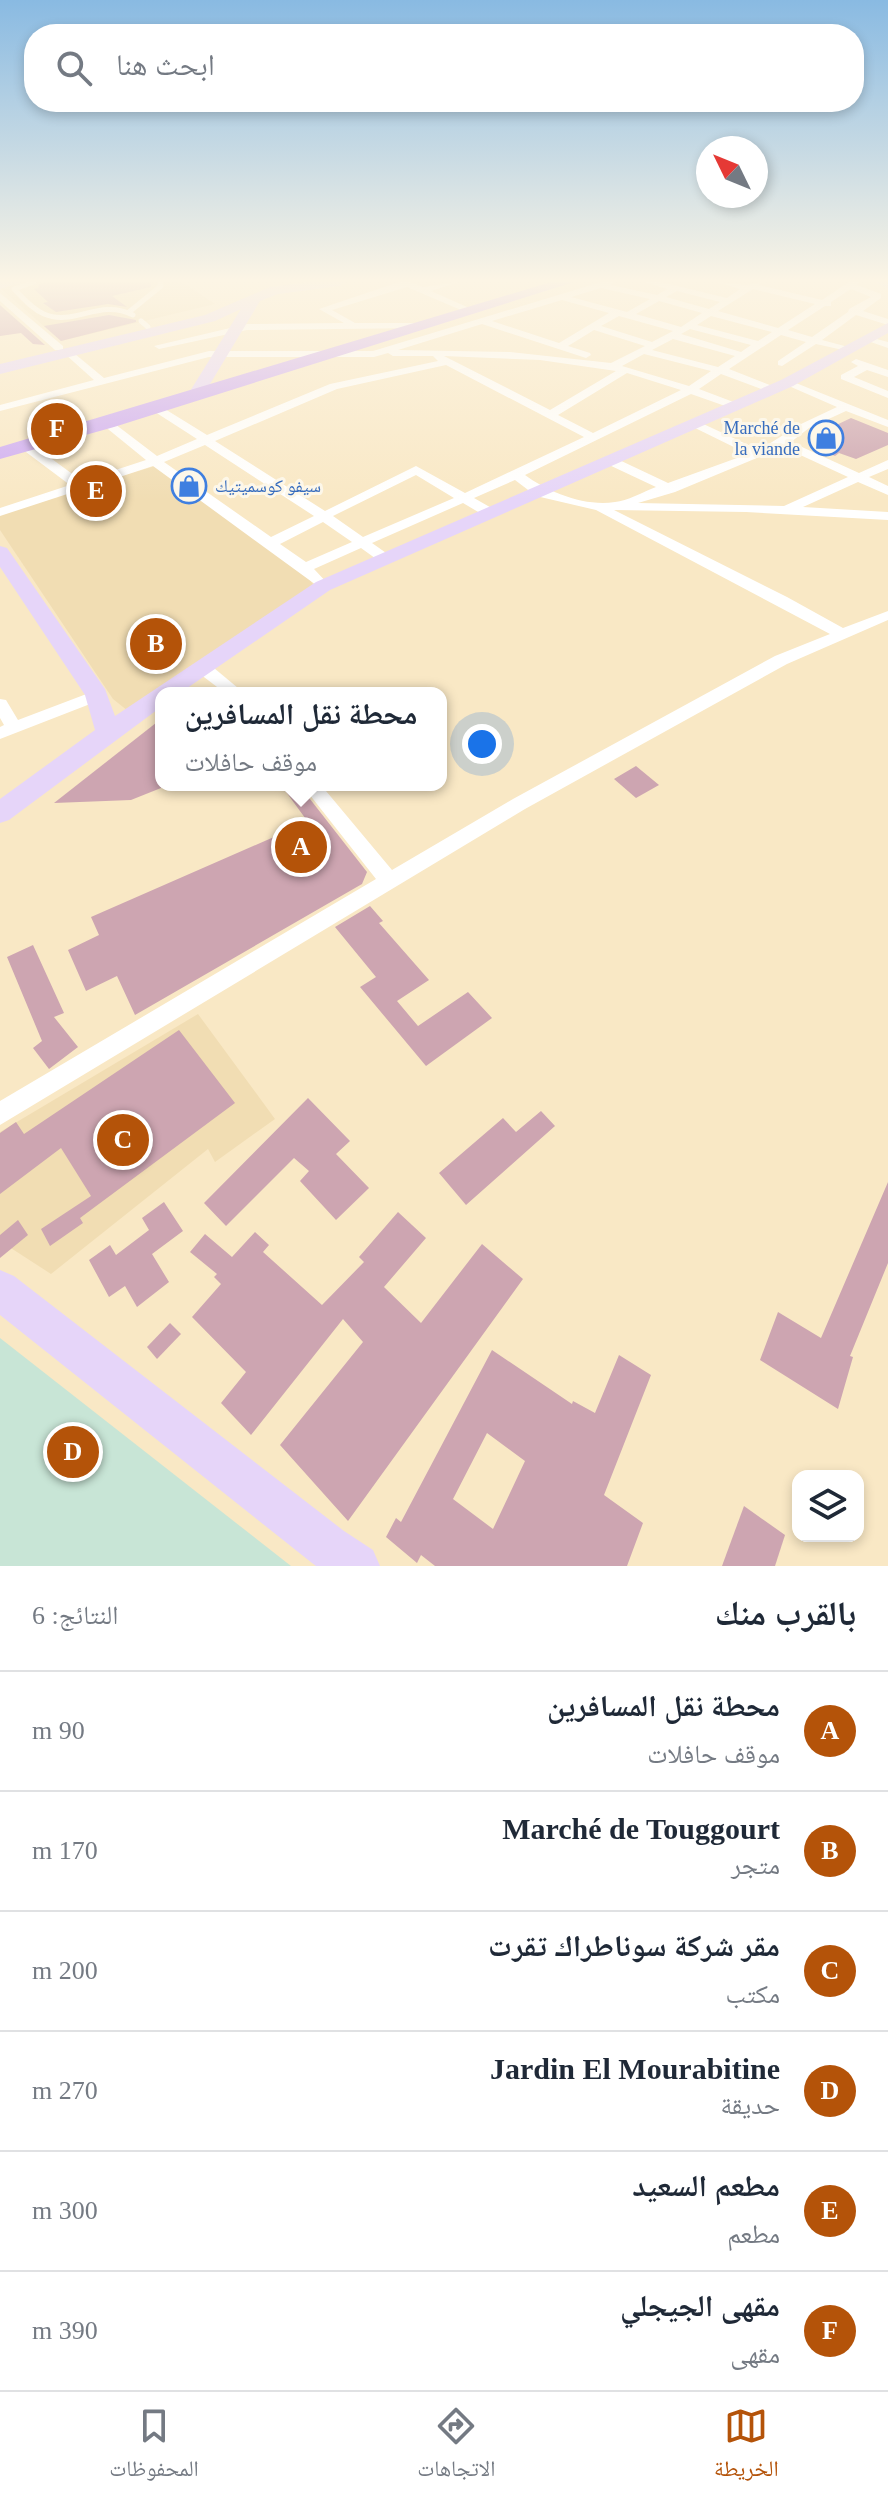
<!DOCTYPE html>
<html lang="ar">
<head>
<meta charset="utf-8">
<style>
	:root { --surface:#fff; --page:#f2f2f3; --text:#1f2937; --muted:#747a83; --line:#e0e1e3; --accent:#b45309 }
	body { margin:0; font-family:"Times New Roman","Noto Naskh Arabic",serif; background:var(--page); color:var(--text); direction:rtl }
	.controls { position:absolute; right:24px; bottom:24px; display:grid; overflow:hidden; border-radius:16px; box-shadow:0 4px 12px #0003 }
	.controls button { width:72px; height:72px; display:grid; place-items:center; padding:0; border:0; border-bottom:2px solid var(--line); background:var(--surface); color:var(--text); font:40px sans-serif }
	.compass { position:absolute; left:696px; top:136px; width:72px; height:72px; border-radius:50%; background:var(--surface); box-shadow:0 4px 12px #0003; rotate:313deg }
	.you { position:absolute; left:482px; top:744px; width:28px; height:28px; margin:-20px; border:6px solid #fff; border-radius:50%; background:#1a73e8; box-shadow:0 0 0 12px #1a73e833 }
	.badge { display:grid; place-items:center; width:52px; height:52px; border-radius:50%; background:var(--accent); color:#fff; font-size:26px; font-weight:700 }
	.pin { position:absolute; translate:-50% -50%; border:4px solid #fff; box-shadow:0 2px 8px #0006 }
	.popup { position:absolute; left:155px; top:687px; width:292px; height:104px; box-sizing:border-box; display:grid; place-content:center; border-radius:16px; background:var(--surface); filter:drop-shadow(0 2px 6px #0005); font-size:26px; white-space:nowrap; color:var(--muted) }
	.popup b { font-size:30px; color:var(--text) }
	.popup::after { content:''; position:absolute; left:50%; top:100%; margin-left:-16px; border:16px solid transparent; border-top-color:var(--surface) }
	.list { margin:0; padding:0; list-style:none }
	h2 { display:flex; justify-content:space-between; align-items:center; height:104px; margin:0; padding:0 32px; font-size:34px }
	h2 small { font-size:26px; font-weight:400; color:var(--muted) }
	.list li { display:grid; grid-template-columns:52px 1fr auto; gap:24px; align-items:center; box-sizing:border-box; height:120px; padding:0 32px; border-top:2px solid var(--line) }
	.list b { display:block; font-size:30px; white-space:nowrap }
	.list p { margin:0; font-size:26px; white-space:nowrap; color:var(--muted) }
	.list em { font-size:26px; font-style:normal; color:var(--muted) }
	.icon { flex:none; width:44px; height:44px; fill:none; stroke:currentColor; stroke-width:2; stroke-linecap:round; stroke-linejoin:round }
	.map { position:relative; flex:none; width:888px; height:1566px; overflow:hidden; direction:ltr }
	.search { position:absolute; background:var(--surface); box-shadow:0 4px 12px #0003; left:24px; right:24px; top:24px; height:88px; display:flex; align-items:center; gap:20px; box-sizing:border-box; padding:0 28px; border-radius:32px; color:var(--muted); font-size:30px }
	.sheet { height:824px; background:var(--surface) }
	nav { display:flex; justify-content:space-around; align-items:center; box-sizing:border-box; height:112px; border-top:2px solid var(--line); background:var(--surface); font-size:22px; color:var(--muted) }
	nav a { display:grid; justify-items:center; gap:4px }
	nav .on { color:var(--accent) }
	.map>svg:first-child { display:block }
	.built { fill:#f1ddb3 }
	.green { fill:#c8e5d6 }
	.building { fill:#cda5b1; fill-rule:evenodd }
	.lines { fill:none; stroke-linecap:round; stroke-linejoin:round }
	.path { stroke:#b9ab8f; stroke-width:2; stroke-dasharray:3 2; stroke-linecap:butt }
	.lane { stroke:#fff; stroke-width:5 }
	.street { fill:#fff; fill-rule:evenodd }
	.secondary { fill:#e6d5f9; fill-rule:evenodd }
	.primary { fill:#ceabf3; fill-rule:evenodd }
	.labels { text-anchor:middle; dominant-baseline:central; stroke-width:6; stroke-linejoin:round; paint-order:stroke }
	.far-shop-label { font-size:18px; fill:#366cbe; stroke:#fdf7e9; text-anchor:end }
</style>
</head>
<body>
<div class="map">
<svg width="888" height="1566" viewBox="0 0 888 1566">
	<rect width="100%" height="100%" fill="#f9e8c5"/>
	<g class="built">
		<path d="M 29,282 L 182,282 L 215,304 L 61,341 L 0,288 Z"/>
		<path d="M 158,465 L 297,564 L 317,589 L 133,715 L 113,699 L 0,530 L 0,514 Z"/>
		<path d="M 198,1014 L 275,1119 L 215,1162 L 208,1149 L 51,1274 L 0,1241 L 0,1132 Z"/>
	</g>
	<path class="green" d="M 0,1338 L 291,1566 L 0,1566 Z"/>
	<g class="building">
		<path d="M 51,282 L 151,282 L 151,287 L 112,296 L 127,307 L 108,304 L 56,312 L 43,303 L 48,302 L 34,289 L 38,288 L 39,284 Z"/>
		<path d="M 0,305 L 45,345 L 33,344 L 21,333 L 0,336 Z"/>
		<path d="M 109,315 L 136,320 L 136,322 L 61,341 L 44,326 Z"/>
		<path d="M 851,418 L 888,433 L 888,445 L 856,459 L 839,453 L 835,456 L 814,447 L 809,438 Z"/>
		<path d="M 161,719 L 161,788 L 131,800 L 54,803 Z"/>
		<path d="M 636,766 L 659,785 L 636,798 L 614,779 Z"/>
		<path d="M 281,785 L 299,785 L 367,872 L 362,884 L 135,1015 L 117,976 L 86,991 L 68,950 L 99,935 L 91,917 L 308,822 Z"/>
		<path d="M 370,906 L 383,921 L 379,923 L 429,980 L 397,1001 L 418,1026 L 468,992 L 492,1018 L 426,1066 L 360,987 L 376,977 L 335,927 Z"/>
		<path d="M 33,945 L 64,1013 L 54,1017 L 78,1047 L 49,1069 L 33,1048 L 42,1041 L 7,957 Z"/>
		<path d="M 179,1030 L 235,1103 L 80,1218 L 83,1223 L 50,1246 L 41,1229 L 91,1196 L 61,1148 L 0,1194 L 0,1133 L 16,1122 L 24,1134 Z"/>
		<path d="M 308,1098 L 350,1141 L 336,1154 L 369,1188 L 336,1220 L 300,1181 L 309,1171 L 294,1158 L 226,1226 L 204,1203 Z"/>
		<path d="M 541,1111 L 555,1126 L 466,1205 L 439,1173 L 503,1118 L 516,1132 Z"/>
		<path d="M 888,1182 L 888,1263 L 850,1356 L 853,1357 L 838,1409 L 760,1360 L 778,1312 L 821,1338 Z"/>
		<path d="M 164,1202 L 183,1231 L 152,1254 L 169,1282 L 137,1307 L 125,1286 L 109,1297 L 89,1260 L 110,1245 L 116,1255 L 149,1230 L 142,1218 Z"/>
		<path d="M 398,1212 L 426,1238 L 384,1287 L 421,1323 L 482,1244 L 523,1279 L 348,1521 L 280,1445 L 363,1342 L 343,1319 L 251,1435 L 221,1403 L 246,1372 L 192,1317 L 221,1284 L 214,1277 L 217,1274 L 190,1252 L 205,1234 L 232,1257 L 255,1232 L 269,1245 L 263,1252 L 322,1305 L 364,1262 L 359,1257 Z"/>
		<path d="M 18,1220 L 28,1235 L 0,1258 L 0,1235 Z"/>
		<path d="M 170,1323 L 181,1334 L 157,1359 L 147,1347 Z"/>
		<path d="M 492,1350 L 572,1404 L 573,1401 L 595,1413 L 619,1355 L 651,1375 L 604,1495 L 643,1523 L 627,1566 L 435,1566 L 421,1555 L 417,1563 L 386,1537 L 396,1518 L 401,1522 ZM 487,1433 L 525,1461 L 493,1529 L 453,1499 Z"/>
		<path d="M 744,1506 L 785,1535 L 775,1566 L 722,1566 Z"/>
	</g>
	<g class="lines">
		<path class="path" d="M 63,403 L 77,417"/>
		<g class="lane">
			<path d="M 34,282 L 14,289 C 23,298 32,309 44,314 C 74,327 99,298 133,315"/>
			<path d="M 129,312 L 161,286 L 160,282"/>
			<path d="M 141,321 L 148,327"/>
		</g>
		<g class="street">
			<path d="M 399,282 L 410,282 L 423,287 L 458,282 L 431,291 L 476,311 L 468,313 L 407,287 L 332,310 L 355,323 L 418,323 L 423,326 L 421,328 L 247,330 L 159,349 L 154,346 L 247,324 L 344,323 L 319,309 Z"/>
			<path d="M 601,282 L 614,282 L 611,285 L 657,295 L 667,289 L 645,282 L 661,282 L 727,298 L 740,289 L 717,282 L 747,285 L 762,282 L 759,285 L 822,300 L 849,282 L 859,282 L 857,285 L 881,294 L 881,298 L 863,311 L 888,319 L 888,325 L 856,315 L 822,340 L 852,348 L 852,352 L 816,344 L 782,366 L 778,365 L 778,361 L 806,342 L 781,335 L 729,369 L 775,387 L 775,391 L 767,391 L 721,374 L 699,389 L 736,403 L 736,407 L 728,407 L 691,394 L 525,475 C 548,492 585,507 615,502 C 627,501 643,492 656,487 L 607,464 L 607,458 L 615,458 L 668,483 L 748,454 L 689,425 L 689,421 L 697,421 L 759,450 L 801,424 L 837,407 L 782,383 L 791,381 L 888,420 L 888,427 L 846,411 L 809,428 L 791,442 L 859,473 L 888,460 L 888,469 L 869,477 L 888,486 L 888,495 L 858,482 L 803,507 L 888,512 L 888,520 L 746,512 L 614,510 L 787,597 L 843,628 L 888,611 L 888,620 L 787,664 L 525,809 L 0,1125 L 0,1101 L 376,879 L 302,785 L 321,785 L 392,870 L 513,799 L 775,656 L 830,634 L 596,510 L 536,496 L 515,480 L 474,498 L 495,510 L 495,516 L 485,516 L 463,503 L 372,543 L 389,555 L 389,561 L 379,561 L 361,548 L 314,569 L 330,586 L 323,590 L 153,466 L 0,516 L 0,508 L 70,485 L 22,449 L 22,443 L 30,443 L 82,481 L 146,460 L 103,425 L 103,421 L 111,421 L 157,456 L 197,439 L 152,410 L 152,406 L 160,406 L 207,435 L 330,384 L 438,361 L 433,356 L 393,356 L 388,353 L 374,357 L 209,357 L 0,411 L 0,405 L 94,380 L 65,354 L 65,350 L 69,349 L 104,378 L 209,351 L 373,351 ZM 601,288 L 650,299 L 627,312 L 571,297 ZM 753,289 L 815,304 L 778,328 L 718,311 ZM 851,289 L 871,297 L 849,309 L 848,312 L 812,337 L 788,330 L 825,306 L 831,306 L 831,302 ZM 677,291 L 720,302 L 709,309 L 666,297 ZM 562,300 L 609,313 L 559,343 L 492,321 ZM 659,301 L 702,313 L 681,327 L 636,314 ZM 619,316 L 673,331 L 652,342 L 601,326 ZM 711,316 L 772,332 L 758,341 L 697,325 ZM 482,324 L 586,358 L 591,355 L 590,353 L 568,346 L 594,330 L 645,346 L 611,363 L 510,352 L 398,350 ZM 690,329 L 751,345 L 741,352 L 681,334 ZM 673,339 L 735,356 L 718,367 L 652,350 ZM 644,354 L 711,371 L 689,386 L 622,366 ZM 444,356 L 540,360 L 616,371 L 550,410 ZM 446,365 L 584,437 L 465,493 L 416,466 L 325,511 L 215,441 L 337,389 ZM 627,373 L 681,390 L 593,433 L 558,415 ZM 205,445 L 314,516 L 271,537 L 164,462 ZM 783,447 L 848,477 L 784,506 L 638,503 L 675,492 ZM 416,475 L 454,498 L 363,537 L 333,516 ZM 323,522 L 352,542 L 306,562 L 280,544 Z"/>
			<path d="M 0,293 L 63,346 L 63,350 L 55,350 L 0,301 Z"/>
			<path d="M 865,336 L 888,342 L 888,348 L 865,340 Z"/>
			<path d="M 856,359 L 888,370 L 888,377 L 867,370 L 854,377 L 888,391 L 888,398 L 841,379 L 841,375 L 858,366 L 851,362 Z"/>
			<path d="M 202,662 L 208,663 L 244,693 L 225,693 L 196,671 L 194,667 Z"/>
			<path d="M 97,690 L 105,695 L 103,699 L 0,739 L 0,727 L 4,725 L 0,718 L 0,699 L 6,700 L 18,720 Z"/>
		</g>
		<g class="secondary">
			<path d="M 0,282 L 22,282 L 0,289 Z"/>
			<path d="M 308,282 L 346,282 L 339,286 L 278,294 L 260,301 L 201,399 L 195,401 L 187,396 L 241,309 L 215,321 L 0,374 L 0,364 L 205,315 L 270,287 Z"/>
			<path d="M 875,282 L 888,282 L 888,288 Z"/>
			<path d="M 888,323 L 888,333 L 793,386 L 330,590 L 180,693 L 161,693 L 161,707 L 9,820 L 0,823 L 0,799 L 95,730 L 85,695 L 0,567 L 0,546 L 7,548 L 105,689 L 115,716 L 316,582 L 781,380 Z"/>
			<path d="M 0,1270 L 14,1276 L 344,1531 L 373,1550 L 380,1566 L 316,1566 L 312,1563 L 0,1315 Z"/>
		</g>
		<path class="primary" d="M 551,282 L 574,282 L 114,427 L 0,459 L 0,447 Z"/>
	</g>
	<linearGradient id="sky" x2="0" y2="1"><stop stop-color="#89bae2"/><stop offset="0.56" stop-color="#fcf5e5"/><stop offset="1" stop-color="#fcf5e5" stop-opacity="0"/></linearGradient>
	<rect width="888" height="501" fill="url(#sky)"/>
	<defs>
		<g id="shop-ring" transform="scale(1.8)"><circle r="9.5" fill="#fdf7e9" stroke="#3f7fe0" stroke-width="1.5"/><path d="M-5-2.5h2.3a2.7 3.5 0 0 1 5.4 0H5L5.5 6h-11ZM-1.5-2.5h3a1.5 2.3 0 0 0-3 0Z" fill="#3f7fe0"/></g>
	</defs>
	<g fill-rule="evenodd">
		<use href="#shop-ring" x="826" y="438"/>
		<use href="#shop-ring" x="189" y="486"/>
	</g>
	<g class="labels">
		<g class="far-shop-label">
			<text x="800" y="428">Marché de<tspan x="800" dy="21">la viande</tspan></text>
			<text x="215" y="486" text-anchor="start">سيفو كوسميتيك</text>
		</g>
	</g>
</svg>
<div class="controls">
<button><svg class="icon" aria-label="layers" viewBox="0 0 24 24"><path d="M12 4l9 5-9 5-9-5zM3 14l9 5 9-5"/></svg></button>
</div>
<svg class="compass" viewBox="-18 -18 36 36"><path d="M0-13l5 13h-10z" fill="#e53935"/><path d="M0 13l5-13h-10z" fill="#747a83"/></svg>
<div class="you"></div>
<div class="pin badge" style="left:301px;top:847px">A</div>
<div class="popup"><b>محطة نقل المسافرين</b>موقف حافلات</div>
<div class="pin badge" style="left:156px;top:644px">B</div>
<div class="pin badge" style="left:123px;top:1140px">C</div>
<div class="pin badge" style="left:73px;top:1452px">D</div>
<div class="pin badge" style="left:96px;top:491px">E</div>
<div class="pin badge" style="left:57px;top:429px">F</div>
<div class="search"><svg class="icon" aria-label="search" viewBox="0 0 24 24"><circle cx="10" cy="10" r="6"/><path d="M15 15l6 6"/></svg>ابحث هنا</div>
</div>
<section class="sheet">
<h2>بالقرب منك<small>النتائج: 6</small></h2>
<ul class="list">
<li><span class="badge">A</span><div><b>محطة نقل المسافرين</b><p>موقف حافلات</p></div><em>90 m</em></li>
<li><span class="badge">B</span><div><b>Marché de Touggourt</b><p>متجر</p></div><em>170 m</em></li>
<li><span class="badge">C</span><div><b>مقر شركة سوناطراك تقرت</b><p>مكتب</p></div><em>200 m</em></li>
<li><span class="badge">D</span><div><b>Jardin El Mourabitine</b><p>حديقة</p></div><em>270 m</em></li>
<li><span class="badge">E</span><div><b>مطعم السعيد</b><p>مطعم</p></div><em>300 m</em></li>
<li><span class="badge">F</span><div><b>مقهى الجيجلي</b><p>مقهى</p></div><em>390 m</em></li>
</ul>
</section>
<nav>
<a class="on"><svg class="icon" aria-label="map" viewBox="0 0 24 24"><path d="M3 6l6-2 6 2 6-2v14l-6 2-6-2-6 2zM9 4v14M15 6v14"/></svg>الخريطة</a>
<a><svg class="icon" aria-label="directions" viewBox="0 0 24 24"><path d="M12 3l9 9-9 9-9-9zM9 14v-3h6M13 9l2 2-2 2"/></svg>الاتجاهات</a>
<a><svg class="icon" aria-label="saved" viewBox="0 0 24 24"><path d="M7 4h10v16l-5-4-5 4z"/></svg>المحفوظات</a>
</nav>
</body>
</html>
